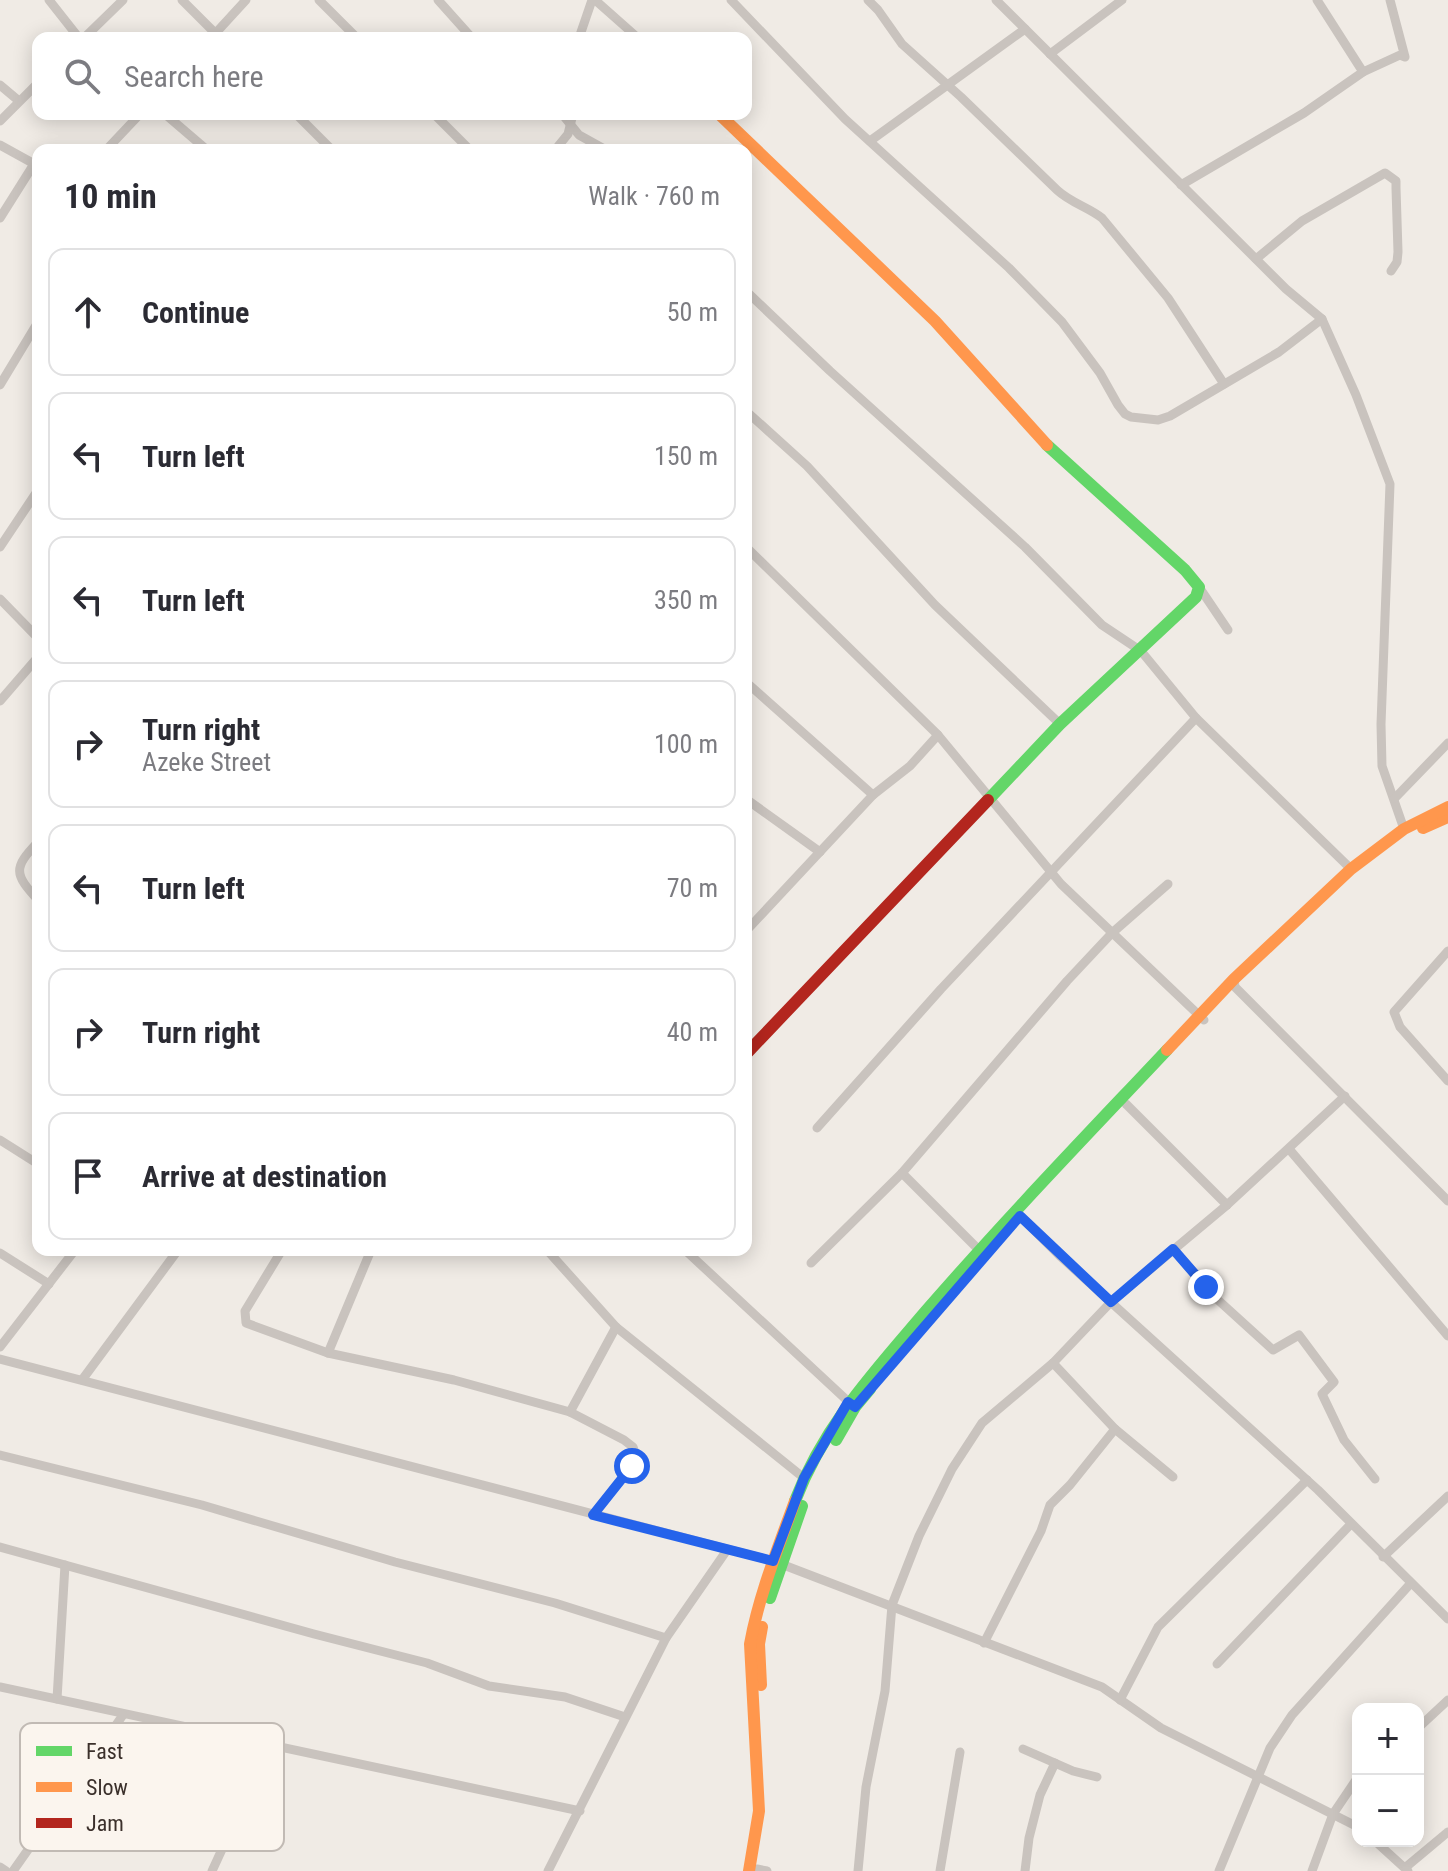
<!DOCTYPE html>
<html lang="en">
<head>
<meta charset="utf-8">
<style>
	:root { --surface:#fff; --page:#f7f7f7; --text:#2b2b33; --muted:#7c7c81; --line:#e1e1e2 }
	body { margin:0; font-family:"Roboto Condensed",sans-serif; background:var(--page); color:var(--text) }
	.controls { position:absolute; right:24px; bottom:24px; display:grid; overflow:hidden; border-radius:16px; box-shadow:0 4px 20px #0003 }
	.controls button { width:72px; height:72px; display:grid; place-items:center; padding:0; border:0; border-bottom:2px solid var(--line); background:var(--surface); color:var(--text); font:40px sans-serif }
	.stop { position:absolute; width:24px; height:24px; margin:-18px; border:6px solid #2563eb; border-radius:50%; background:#fff }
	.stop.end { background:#2563eb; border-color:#fff; box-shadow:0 2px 8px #0008 }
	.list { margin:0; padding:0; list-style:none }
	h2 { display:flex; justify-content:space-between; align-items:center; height:104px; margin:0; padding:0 32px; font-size:34px }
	h2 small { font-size:26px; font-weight:400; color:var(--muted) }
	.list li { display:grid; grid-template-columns:52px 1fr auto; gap:24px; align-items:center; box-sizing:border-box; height:128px; margin:0 16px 16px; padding:0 16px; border:2px solid var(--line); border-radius:16px }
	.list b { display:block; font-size:30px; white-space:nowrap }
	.list p { margin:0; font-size:26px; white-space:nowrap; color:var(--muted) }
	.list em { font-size:26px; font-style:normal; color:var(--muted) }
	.icon { flex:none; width:44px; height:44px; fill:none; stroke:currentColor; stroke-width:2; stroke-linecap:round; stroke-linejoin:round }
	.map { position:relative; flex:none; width:1448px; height:1871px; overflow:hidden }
	.search { position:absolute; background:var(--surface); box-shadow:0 4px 20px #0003; left:32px; top:32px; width:720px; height:88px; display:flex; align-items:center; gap:20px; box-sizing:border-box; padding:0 28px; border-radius:16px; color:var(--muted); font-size:30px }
	.panel { position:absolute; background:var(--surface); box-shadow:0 4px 20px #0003; left:32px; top:144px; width:720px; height:1112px; border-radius:16px }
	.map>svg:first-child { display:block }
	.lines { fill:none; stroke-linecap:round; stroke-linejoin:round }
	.street { stroke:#c9c3be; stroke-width:9 }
	.fast { stroke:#63d668; stroke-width:12 }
	.slow { stroke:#ff974d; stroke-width:12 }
	.jam { stroke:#b3261e; stroke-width:12 }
	.route { stroke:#2563eb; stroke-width:10 }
	.key { fill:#fbf5ee; stroke:#c1bab4; stroke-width:2 }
	.key-label { font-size:22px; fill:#3b302b }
</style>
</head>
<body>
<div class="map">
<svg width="1448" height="1871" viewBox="0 0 1448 1871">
	<rect width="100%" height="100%" fill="#f0ebe5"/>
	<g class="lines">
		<g class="street">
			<path d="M 49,0 L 79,38"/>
			<path d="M 182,0 L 220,38"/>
			<path d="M 319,0 L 357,38"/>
			<path d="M 438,0 L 472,38"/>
			<path d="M 595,0 L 638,38"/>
			<path d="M 731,0 L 845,119 L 1009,268 L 1062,322 L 1100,373 L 1118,405 L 1125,414 L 1131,417 L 1158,420 L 1170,416 L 1279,352 L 1322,319"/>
			<path d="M 868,0 L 878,10 L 902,44 L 961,97 L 1057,190 C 1071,203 1088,207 1102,218 L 1168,298 L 1224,384"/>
			<path d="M 996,0 L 1286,289 L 1322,319 L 1356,395 L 1390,484 L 1381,724 L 1382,766 L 1404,829"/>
			<path d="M 213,36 L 246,0"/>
			<path d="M 84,38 L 123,0"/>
			<path d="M 579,38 L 592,0"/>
			<path d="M 1050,54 L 1122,0"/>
			<path d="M 1363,72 L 1400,55 L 1405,57 L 1390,0"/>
			<path d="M 0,85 L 19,101"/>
			<path d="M 165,114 L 207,150"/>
			<path d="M 296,114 L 332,150"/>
			<path d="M 434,114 L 470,150"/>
			<path d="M 562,114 L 579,135 L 606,150"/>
			<path d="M 0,121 L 38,83"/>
			<path d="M 870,141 L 1025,29"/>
			<path d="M 0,145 L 38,166"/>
			<path d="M 106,150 L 140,114"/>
			<path d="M 555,150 L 568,134 L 573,114"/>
			<path d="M 1181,185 L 1304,113 L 1363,72 L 1317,0"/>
			<path d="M 0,218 L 34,164"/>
			<path d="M 1256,259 L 1302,221 L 1385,173 L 1396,181 L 1396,188 L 1398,252 L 1397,262 L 1391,271"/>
			<path d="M 746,291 L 830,371 L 1025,547 L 1102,625 L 1141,651 L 1196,718 L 1351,869"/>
			<path d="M 0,385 L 38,322"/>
			<path d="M 746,411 L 807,466 L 935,605 L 1060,724"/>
			<path d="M 0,547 L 38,490"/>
			<path d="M 746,547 L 938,735 L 1061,884 L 1204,1020"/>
			<path d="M 1199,587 L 1228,630"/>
			<path d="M 0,599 L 38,638"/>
			<path d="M 746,682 L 873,795"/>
			<path d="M 0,701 L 38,657"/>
			<path d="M 1395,798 L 1448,743"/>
			<path d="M 746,799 L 820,852"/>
			<path d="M 38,842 C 13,868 14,874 38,900"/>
			<path d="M 746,931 L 873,795 L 910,766 L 938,735"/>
			<path d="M 1448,951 L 1394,1012 L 1400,1027 L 1448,1081"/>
			<path d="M 1234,979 L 1235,987 L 1448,1201"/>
			<path d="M 1126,1104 L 1227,1205"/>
			<path d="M 817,1128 L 941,989 L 1196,718"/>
			<path d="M 0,1140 L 38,1164"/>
			<path d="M 1289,1149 L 1448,1336"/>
			<path d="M 902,1173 L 979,1250"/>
			<path d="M 1020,1216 L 1061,1257 L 1318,1490 L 1448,1619"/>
			<path d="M 1173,1249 L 1218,1300 L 1273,1350 L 1299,1335 L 1334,1382 L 1322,1394 L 1344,1440 L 1375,1479"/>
			<path d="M 282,1250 L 245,1311 L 246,1323 L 328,1353 L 454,1380 L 570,1412 L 624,1440 L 633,1447 L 635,1453 L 632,1466 L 593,1515"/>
			<path d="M 547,1250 L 616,1327 L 804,1478"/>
			<path d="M 685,1250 L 852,1405"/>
			<path d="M 0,1253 L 49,1284"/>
			<path d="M 811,1263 L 902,1173 L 1067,981 L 1112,933 L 1168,884"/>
			<path d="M 0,1347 L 75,1250"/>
			<path d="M 328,1353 L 371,1250"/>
			<path d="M 0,1359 L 773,1561"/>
			<path d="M 1053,1363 L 1115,1429 L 1173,1477"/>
			<path d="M 82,1380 L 178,1250"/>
			<path d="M 570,1412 L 616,1327"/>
			<path d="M 0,1455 L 202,1505 L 395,1562 L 555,1603 L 666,1638"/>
			<path d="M 0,1547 L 314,1634 L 427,1663 L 489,1686 L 565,1697 L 625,1717"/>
			<path d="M 1383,1557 L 1448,1496"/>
			<path d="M 781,1564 L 1102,1687 L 1161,1728 L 1358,1827"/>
			<path d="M 984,1643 L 1041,1531 L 1050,1505 L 1070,1485 L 1115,1429"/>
			<path d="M 1217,1664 L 1351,1524"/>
			<path d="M 0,1687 L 580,1811"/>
			<path d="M 57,1699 L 65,1565"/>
			<path d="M 1120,1700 L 1158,1627 L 1307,1480"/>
			<path d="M 1418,1728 L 1448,1700"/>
			<path d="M 1023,1749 L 1073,1771 L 1097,1777"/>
			<path d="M 98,1751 L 221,1838 L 223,1847 L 212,1871"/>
			<path d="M 1375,1841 L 1408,1871"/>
			<path d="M 0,1867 L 6,1871"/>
			<path d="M 1406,1867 L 1448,1832"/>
			<path d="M 757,1869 L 767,1871"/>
			<path d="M 13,1871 L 123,1715"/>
			<path d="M 548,1871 L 666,1638 L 727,1550"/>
			<path d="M 858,1871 L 866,1787 L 885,1691 L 892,1605 L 919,1536 L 952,1469 L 982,1423 L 1053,1363 L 1111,1302 L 1227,1205 L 1345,1096"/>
			<path d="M 940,1871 L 960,1752"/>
			<path d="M 1025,1871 L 1029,1838 L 1040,1795 L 1055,1763"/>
			<path d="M 1219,1871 L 1270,1748 L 1292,1715 L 1411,1583"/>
			<path d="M 1312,1871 L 1333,1814 L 1358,1777"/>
		</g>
		<g class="fast">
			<path d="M 988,800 L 1060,724 L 1196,597 L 1199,587 L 1185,570 L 1047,445"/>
			<path d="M 836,1440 L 855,1407 L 870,1389"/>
			<path d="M 795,1501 C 824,1425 875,1371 926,1311 C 1004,1221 1086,1136 1167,1050"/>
			<path d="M 770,1598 L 802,1506"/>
		</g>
		<g class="slow">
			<path d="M 719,114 L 935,321 L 1047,445"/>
			<path d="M 1423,828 L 1448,817"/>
			<path d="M 1167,1050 L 1234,979 L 1351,869 L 1404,829 L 1448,807"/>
			<path d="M 761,1685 L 759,1644 L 762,1627"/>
			<path d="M 749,1871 L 759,1811 L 750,1644 C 759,1595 778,1548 795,1501"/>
		</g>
		<path class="jam" d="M 746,1054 L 988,800"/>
	</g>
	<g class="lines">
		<path class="route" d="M 632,1466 L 593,1515 L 773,1561 L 804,1478 L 848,1402 L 855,1407 L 1020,1216 L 1111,1302 L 1173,1249 L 1206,1287"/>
	</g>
	<rect x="20" y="1723" width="264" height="128" rx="12" class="key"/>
	<rect x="36" y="1746" width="36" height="10" fill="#63d668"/>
	<rect x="36" y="1782" width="36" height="10" fill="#ff974d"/>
	<rect x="36" y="1818" width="36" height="10" fill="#b3261e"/>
	<g class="key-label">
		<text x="86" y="1759">Fast</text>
		<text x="86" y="1795">Slow</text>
		<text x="86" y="1831">Jam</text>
	</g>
</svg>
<div class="controls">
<button>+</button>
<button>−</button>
</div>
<div class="stop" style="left:632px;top:1466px"></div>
<div class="stop end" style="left:1206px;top:1287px"></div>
<div class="search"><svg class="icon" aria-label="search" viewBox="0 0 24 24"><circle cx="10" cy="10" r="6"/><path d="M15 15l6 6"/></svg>Search here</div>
<section class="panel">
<h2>10 min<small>Walk · 760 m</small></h2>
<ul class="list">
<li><svg class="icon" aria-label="ahead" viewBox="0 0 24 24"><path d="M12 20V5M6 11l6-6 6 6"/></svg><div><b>Continue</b></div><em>50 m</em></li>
<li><svg class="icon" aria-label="left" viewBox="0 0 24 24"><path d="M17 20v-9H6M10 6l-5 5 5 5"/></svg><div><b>Turn left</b></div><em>150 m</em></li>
<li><svg class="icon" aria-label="left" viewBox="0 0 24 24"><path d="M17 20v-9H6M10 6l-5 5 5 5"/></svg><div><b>Turn left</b></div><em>350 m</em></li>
<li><svg class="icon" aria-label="right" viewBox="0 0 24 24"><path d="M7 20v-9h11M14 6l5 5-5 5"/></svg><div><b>Turn right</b><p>Azeke Street</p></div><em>100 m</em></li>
<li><svg class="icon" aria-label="left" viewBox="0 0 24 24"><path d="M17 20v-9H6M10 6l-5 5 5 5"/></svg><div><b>Turn left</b></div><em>70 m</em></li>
<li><svg class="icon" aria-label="right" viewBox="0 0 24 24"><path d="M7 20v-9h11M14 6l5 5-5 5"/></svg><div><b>Turn right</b></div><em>40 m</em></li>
<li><svg class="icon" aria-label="arrive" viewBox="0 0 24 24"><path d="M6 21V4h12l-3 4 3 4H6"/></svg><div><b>Arrive at destination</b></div></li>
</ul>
</section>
</div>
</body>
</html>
